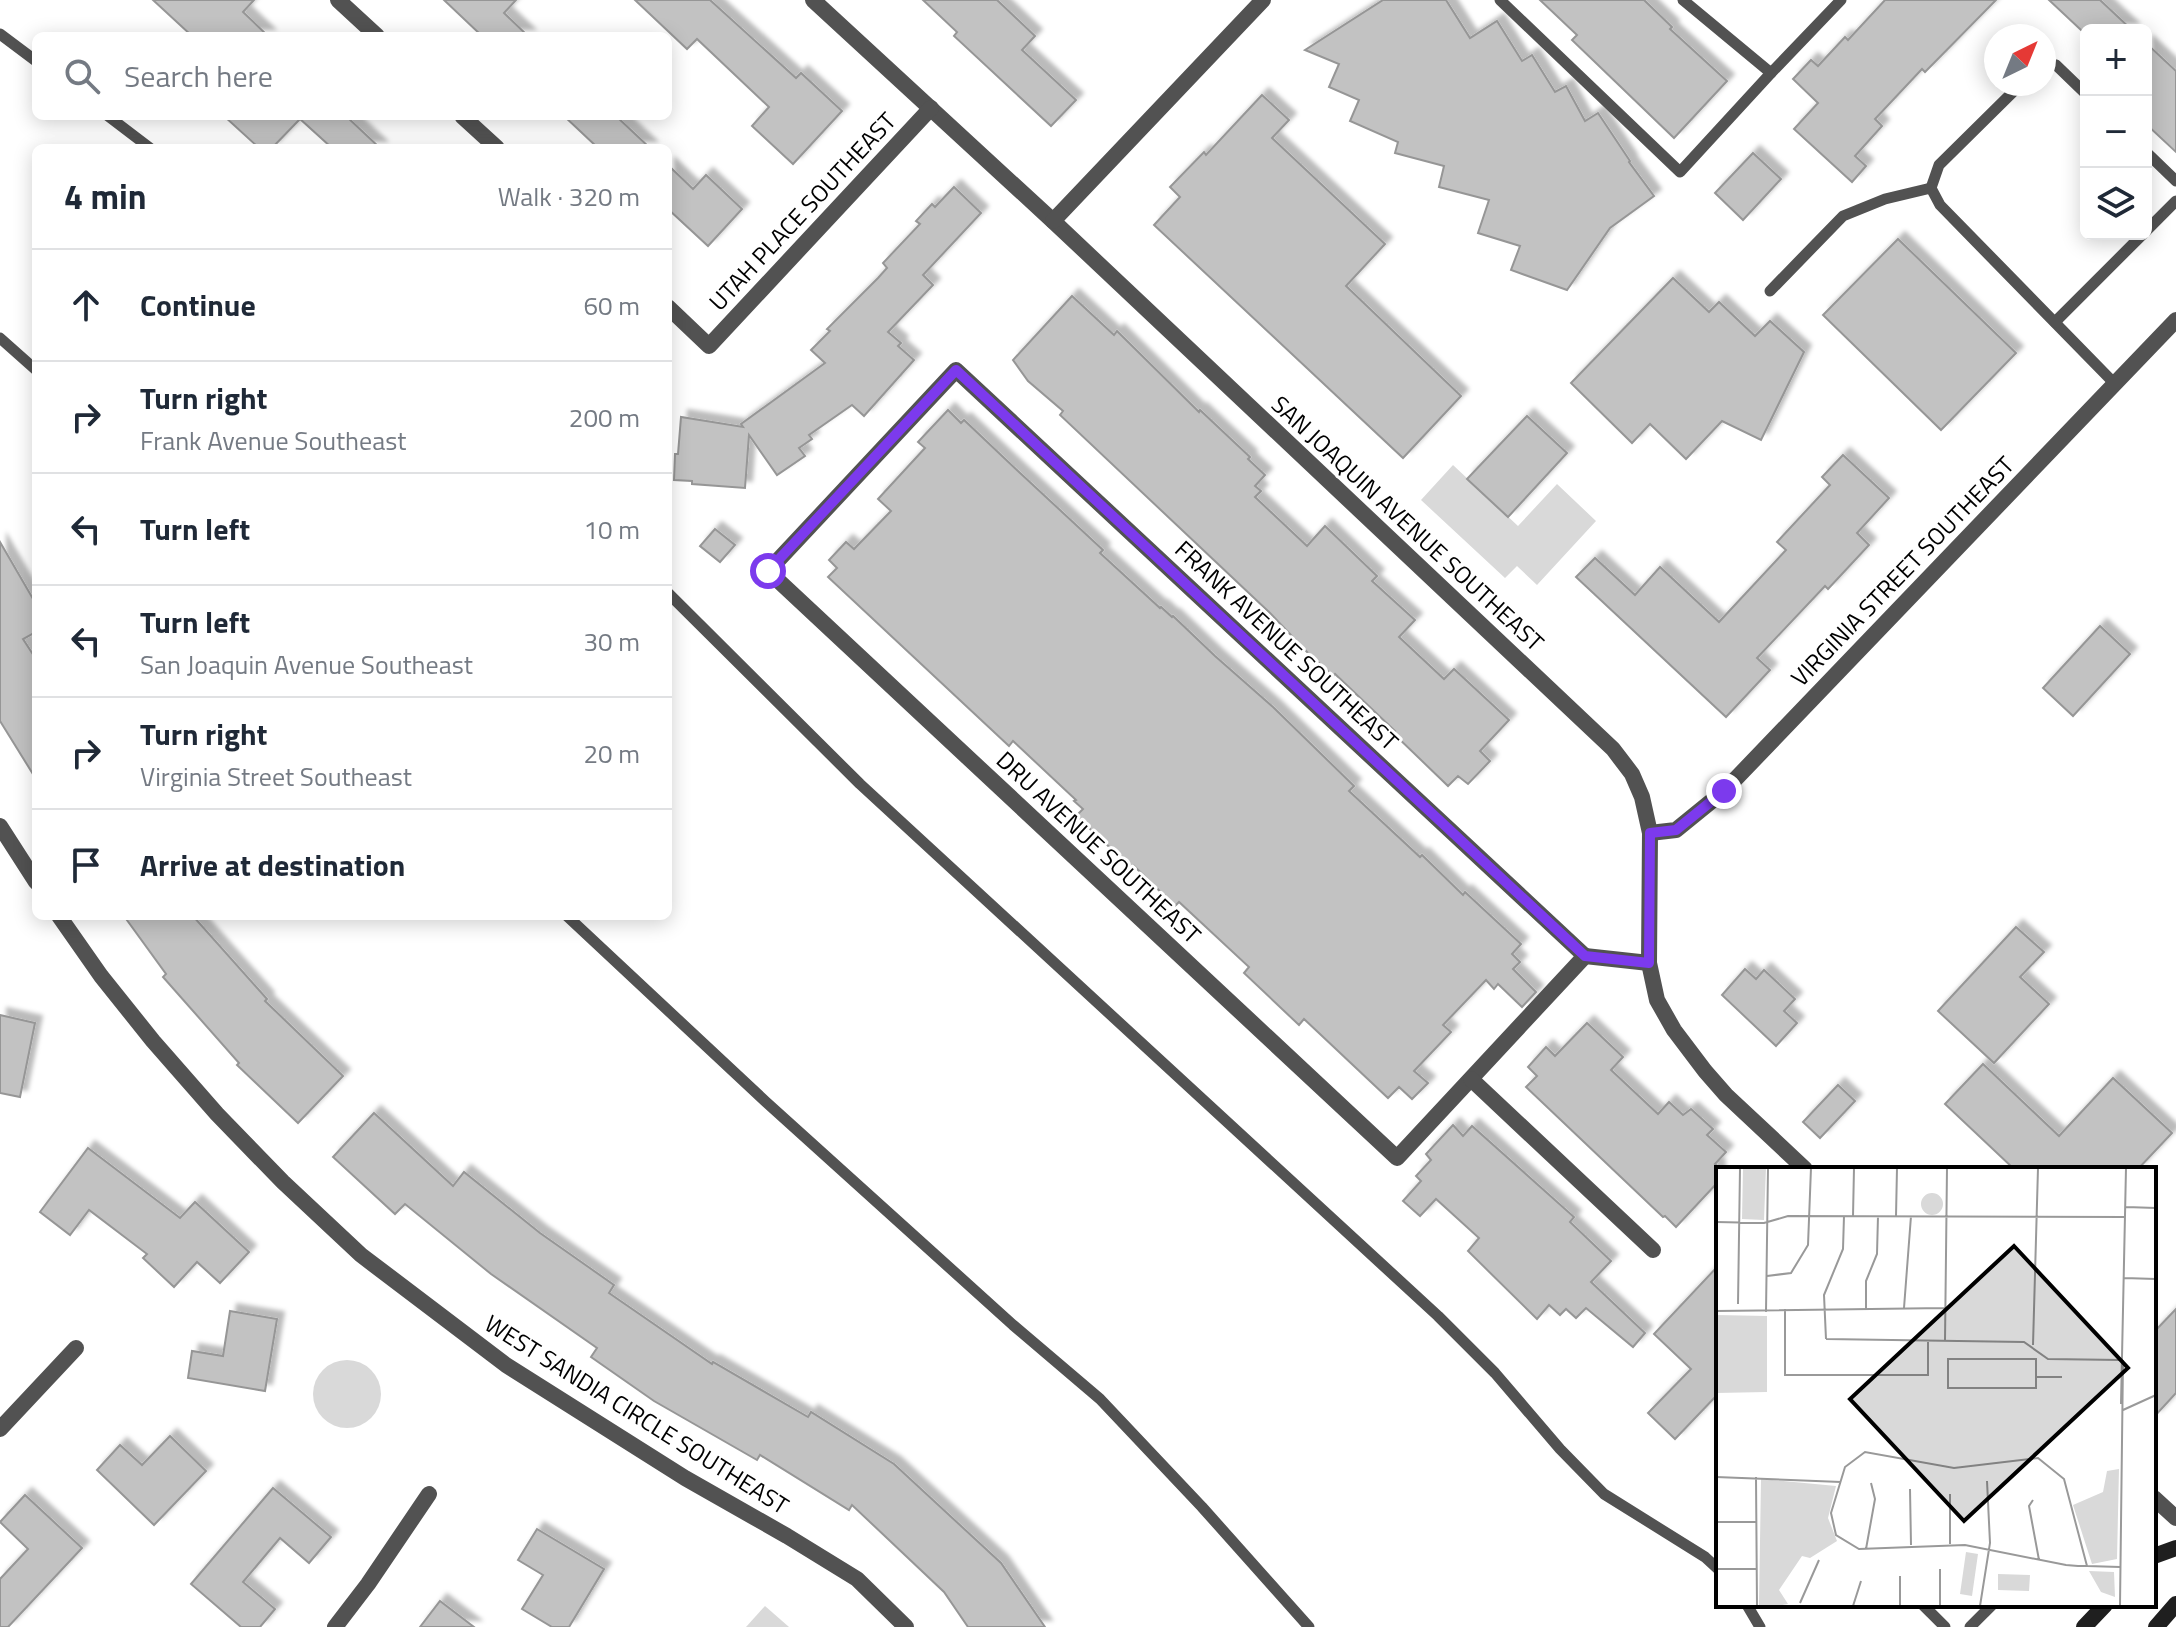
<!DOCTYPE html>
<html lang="en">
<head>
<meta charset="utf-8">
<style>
	:root { --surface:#fff; --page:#f2f2f3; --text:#1f2937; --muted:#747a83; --line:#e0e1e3 }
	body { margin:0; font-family:"Titillium Web",sans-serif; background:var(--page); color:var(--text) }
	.controls { position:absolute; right:24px; top:24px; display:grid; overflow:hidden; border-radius:12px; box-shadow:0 4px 20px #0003 }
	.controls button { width:72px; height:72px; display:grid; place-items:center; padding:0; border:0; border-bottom:2px solid var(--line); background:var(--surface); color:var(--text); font:40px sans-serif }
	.compass { position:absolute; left:1984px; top:24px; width:72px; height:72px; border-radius:50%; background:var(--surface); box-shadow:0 4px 20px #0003; rotate:43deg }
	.stop { position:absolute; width:24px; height:24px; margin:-18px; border:6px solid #7c3aed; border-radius:50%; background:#fff }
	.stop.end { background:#7c3aed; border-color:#fff; box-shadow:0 2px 8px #0008 }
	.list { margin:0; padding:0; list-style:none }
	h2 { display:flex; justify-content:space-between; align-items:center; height:104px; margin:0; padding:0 32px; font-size:34px }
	h2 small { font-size:26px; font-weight:400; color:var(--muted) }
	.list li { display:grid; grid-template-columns:52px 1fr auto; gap:24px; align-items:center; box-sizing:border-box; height:112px; padding:0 32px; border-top:2px solid var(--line) }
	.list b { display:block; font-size:30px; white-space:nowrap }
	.list p { margin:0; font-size:26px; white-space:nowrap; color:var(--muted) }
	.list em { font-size:26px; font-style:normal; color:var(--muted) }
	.icon { flex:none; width:44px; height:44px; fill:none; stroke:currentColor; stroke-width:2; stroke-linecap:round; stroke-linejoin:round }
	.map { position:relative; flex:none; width:2176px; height:1627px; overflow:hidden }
	.search { position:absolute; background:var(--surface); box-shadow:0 4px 20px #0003; left:32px; top:32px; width:640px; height:88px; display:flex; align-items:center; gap:20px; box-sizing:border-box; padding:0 28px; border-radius:12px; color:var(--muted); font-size:30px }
	.panel { position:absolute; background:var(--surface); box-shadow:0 4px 20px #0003; left:32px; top:144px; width:640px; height:776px; border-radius:12px }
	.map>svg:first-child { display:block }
	.green { fill:#d9d9d9 }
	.building { fill:#c2c2c2; stroke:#969696; stroke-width:2; filter:url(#shadow) }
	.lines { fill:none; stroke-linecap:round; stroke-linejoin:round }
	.lane { stroke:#525252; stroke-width:11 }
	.street { stroke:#525252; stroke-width:16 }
	.secondary { stroke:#1f1f1f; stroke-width:16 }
	.route { stroke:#7c3aed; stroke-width:10 }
	.labels { text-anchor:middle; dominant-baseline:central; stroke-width:6; stroke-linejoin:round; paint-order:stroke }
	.street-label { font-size:24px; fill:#000; stroke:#fff }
	.inset-road { fill:none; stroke:#999; stroke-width:2 }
	.view { fill:#000; fill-opacity:0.15; stroke:#000; stroke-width:4 }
	.inset-edge { fill:none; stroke:#000; stroke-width:4 }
</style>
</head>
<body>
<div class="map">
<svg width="2176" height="1627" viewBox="0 0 2176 1627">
	<defs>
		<filter id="shadow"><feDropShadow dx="7" dy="-7" stdDeviation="2" flood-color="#0004"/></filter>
	</defs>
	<rect width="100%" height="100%" fill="#fff"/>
	<g class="green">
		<path d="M 1453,465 L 1518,526 L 1557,484 L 1596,521 L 1537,585 L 1517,566 L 1505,578 L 1421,500 Z"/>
		<circle cx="347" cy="1394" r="34"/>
		<path d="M 765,1606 L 789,1627 L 746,1627 Z"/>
	</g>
	<g class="building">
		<path d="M 153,0 L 254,0 L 243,12 L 268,36 L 192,36 Z"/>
		<path d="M 444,0 L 516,0 L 504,13 L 528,36 L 482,36 Z"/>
		<path d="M 635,0 L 710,0 L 796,78 L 801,73 L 842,111 L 793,164 L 752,126 L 769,107 L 697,39 L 687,49 Z"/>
		<path d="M 923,0 L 997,0 L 1035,36 L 1022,50 L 1076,100 L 1051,126 L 954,36 L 957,32 Z"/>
		<path d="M 1383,0 L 1446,0 L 1470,38 L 1497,21 L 1522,61 L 1532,55 L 1555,92 L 1566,86 L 1585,121 L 1598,113 L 1630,161 L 1629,162 L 1654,196 L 1610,228 L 1567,290 L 1511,270 L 1520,246 L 1478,233 L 1489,200 L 1439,187 L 1444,166 L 1395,153 L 1398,142 L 1350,121 L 1359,100 L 1329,87 L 1339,64 L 1305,50 Z"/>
		<path d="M 1540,0 L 1644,0 L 1672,27 L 1670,29 L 1727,81 L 1674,138 L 1572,40 L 1577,35 Z"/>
		<path d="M 1885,0 L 1996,0 L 1925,72 L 1922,69 L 1875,119 L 1882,126 L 1855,156 L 1866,166 L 1852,182 L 1794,129 L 1818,103 L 1793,79 L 1811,60 L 1818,66 L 1845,37 L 1848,40 Z"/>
		<path d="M 2049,0 L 2100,0 L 2132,30 L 2081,30 Z"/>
		<path d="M 2146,43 L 2176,71 L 2176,152 L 2146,124 Z"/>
		<path d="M 1262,95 L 1289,120 L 1272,138 L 1385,244 L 1346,286 L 1461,396 L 1403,458 L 1154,225 L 1180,197 L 1170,187 L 1204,152 L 1206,155 Z"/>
		<path d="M 224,116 L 346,116 L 380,148 L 332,148 L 300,119 L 272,148 L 259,148 Z"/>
		<path d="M 564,116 L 616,116 L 650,148 L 598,148 Z"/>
		<path d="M 1753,153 L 1781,179 L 1743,220 L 1715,193 Z"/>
		<path d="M 668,165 L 693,189 L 706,175 L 742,209 L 708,246 L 668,209 Z"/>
		<path d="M 954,187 L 981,213 L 923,275 L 933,285 L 888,332 L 901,343 L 898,346 L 914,360 L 864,416 L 852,405 L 809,435 L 812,439 L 799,448 L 805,456 L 777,475 L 749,435 L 745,488 L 692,484 L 692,481 L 674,480 L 675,454 L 678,454 L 681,417 L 743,427 L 741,424 L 825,363 L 811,350 L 830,331 L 827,329 L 878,278 L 887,268 L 883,263 L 920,224 L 916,221 L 932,204 L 935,207 Z"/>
		<path d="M 1898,239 L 2016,353 L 1941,430 L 1823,315 Z"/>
		<path d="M 1673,278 L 1709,312 L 1719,302 L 1755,336 L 1770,321 L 1804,352 L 1761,440 L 1722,421 L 1686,459 L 1650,424 L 1632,443 L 1571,383 Z"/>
		<path d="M 1072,296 L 1114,335 L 1117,331 L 1199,412 L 1200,410 L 1250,457 L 1248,459 L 1265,475 L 1255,486 L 1261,491 L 1255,497 L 1307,546 L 1325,526 L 1377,576 L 1372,581 L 1415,620 L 1399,637 L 1444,679 L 1454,669 L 1509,720 L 1480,751 L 1490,761 L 1468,784 L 1458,776 L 1448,786 L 1393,733 L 1395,731 L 1335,674 L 1333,676 L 1308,653 L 1270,613 L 1060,415 L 1063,411 L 1028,381 L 1013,360 Z"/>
		<path d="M 948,410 L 961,423 L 964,420 L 1019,472 L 1103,550 L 1100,553 L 1160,608 L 1161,607 L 1172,617 L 1173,616 L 1215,656 L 1273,707 L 1354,786 L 1349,791 L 1420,857 L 1422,855 L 1463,895 L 1465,892 L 1521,944 L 1512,954 L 1520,962 L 1513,969 L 1536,992 L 1522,1007 L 1498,984 L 1494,989 L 1486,980 L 1443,1025 L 1451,1032 L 1414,1071 L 1428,1083 L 1412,1099 L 1399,1087 L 1388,1098 L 1304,1019 L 1299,1025 L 1244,973 L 1249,967 L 1179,902 L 1175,906 L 1134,866 L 1132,868 L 1076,816 L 1083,809 L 1074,801 L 1076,800 L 1013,741 L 1009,746 L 828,577 L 837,568 L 829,560 L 846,542 L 854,549 L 891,511 L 878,499 L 925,448 L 918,442 Z"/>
		<path d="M 1527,416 L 1567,453 L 1508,517 L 1467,479 Z"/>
		<path d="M 1843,455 L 1889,498 L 1857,533 L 1869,545 L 1828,589 L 1825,586 L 1757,658 L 1770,670 L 1726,717 L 1576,577 L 1595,558 L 1635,595 L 1660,567 L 1719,622 L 1786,550 L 1777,542 L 1830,485 L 1822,477 Z"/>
		<path d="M 715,529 L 735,545 L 720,562 L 700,546 Z"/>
		<path d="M 0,542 L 36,604 L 36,632 L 23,639 L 36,659 L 36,779 L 0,721 Z"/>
		<path d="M 2100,626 L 2130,654 L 2073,716 L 2043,688 Z"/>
		<path d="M 124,916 L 193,916 L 267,999 L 265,1001 L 343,1076 L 298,1123 L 237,1065 L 239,1063 L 163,977 L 166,974 Z"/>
		<path d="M 2016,927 L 2044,952 L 2020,977 L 2049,1004 L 1994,1063 L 1938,1011 Z"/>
		<path d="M 1745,969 L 1756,979 L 1764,970 L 1795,999 L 1784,1011 L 1797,1023 L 1776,1046 L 1722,995 Z"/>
		<path d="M 0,1015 L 35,1023 L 20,1097 L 0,1093 Z"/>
		<path d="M 1587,1023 L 1623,1057 L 1611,1070 L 1658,1114 L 1669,1102 L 1683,1115 L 1691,1109 L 1713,1129 L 1707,1135 L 1726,1152 L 1715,1164 L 1718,1167 L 1718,1182 L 1676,1227 L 1665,1216 L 1663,1217 L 1526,1087 L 1537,1076 L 1528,1067 L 1546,1047 L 1555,1056 Z"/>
		<path d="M 1983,1064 L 2059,1136 L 2113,1078 L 2172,1133 L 2138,1169 L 2014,1169 L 1945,1104 Z"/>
		<path d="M 1838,1085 L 1855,1101 L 1820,1138 L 1803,1122 Z"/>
		<path d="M 374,1113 L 453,1186 L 464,1172 L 540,1233 L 614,1285 L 609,1293 L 712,1364 L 713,1362 L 808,1417 L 811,1412 L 894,1464 L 1001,1563 L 1045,1627 L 968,1627 L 944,1592 L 852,1505 L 849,1510 L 760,1455 L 757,1460 L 654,1401 L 591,1357 L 597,1348 L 491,1274 L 405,1204 L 395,1214 L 333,1157 Z"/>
		<path d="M 1453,1125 L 1463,1136 L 1472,1126 L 1574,1217 L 1570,1222 L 1611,1261 L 1591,1282 L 1645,1333 L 1633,1347 L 1586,1308 L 1576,1318 L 1566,1309 L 1560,1315 L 1549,1305 L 1537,1319 L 1468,1251 L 1479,1238 L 1436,1199 L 1420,1216 L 1403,1201 L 1421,1181 L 1416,1176 L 1431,1160 L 1426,1154 Z"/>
		<path d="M 88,1148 L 180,1218 L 195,1202 L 249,1252 L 220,1283 L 197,1262 L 174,1287 L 143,1258 L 147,1254 L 89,1210 L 70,1235 L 40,1212 Z"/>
		<path d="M 1718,1266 L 1718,1394 L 1675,1439 L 1648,1413 L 1691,1369 L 1654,1334 Z"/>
		<path d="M 2176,1309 L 2176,1393 L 2154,1417 L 2154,1332 Z"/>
		<path d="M 230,1311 L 277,1319 L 265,1391 L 188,1378 L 192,1351 L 223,1356 Z"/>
		<path d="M 170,1436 L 206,1471 L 154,1525 L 97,1470 L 120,1445 L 142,1465 Z"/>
		<path d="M 273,1488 L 331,1537 L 309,1563 L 280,1538 L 243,1582 L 275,1609 L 260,1627 L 241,1627 L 191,1584 Z"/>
		<path d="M 25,1495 L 82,1548 L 8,1627 L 0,1627 L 0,1579 L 28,1549 L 0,1522 Z"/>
		<path d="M 537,1529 L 604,1569 L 569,1627 L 552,1627 L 522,1609 L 543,1575 L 518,1560 Z"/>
		<path d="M 440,1601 L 474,1627 L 420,1627 Z"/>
	</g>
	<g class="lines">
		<g class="lane">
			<path d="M 1500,0 L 1680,172 L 1771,73"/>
			<path d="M 1683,0 L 1771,73 L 1841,0"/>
			<path d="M 0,34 L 36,61"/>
			<path d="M 2044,63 L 2056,65 L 2086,94"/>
			<path d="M 2021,84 L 1939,165 L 1931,188 L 1940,205 L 2115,384"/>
			<path d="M 108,116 L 150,148"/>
			<path d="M 2146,152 L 2176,181"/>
			<path d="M 2146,231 L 2176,201"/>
			<path d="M 1770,291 L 1843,216 L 1885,199 L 1931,188"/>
			<path d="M 2055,322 L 2143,234"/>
			<path d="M 0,338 L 36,370"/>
			<path d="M 668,593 L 860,784 L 1438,1316 L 1495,1373 L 1560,1449 L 1604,1494 L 1705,1557 L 1718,1569"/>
			<path d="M 567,916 L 766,1102 L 1013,1325 L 1100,1399 L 1202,1507 L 1309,1627"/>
			<path d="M 1747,1605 L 1760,1627"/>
			<path d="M 1923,1605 L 1945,1627"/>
			<path d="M 1970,1627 L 1992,1605"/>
		</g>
		<g class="street">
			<path d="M 338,0 L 377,36"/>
			<path d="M 813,0 L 1053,221 L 1613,749 L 1632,774 L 1642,797 L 1650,833 L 1649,963 L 1657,1000 L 1674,1030 L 1705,1071 L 1726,1095 L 1805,1169"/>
			<path d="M 462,116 L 497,148"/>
			<path d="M 1053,221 L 1263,0"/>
			<path d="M 668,307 L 709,346 L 931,108"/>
			<path d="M 956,370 L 1585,956 L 1397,1158 L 768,571 Z"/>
			<path d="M 0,826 L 36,882"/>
			<path d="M 1650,833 L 1676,830 L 1724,791 L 2176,320"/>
			<path d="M 59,916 L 101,976 L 153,1041 L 217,1114 L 283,1182 L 361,1255 L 506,1365 L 685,1478 L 787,1536 L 857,1579 L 906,1627"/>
			<path d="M 1585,956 L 1649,963"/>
			<path d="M 1471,1079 L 1653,1250"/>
			<path d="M 0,1429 L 76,1348"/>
			<path d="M 2154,1498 L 2176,1518"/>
			<path d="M 335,1627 L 368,1584 L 429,1494"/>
		</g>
		<g class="secondary">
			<path d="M 2154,1556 L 2176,1548"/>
			<path d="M 2084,1627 L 2105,1605"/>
			<path d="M 2156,1627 L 2176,1604"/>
		</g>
	</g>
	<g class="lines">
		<path class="route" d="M 768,571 L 956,370 L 1585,956 L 1649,963 L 1650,833 L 1676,830 L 1724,791"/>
	</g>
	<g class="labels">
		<g class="street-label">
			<text transform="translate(802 211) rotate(-47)">UTAH PLACE SOUTHEAST</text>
			<text transform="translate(1408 523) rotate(43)">SAN JOAQUIN AVENUE SOUTHEAST</text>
			<text transform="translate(1902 571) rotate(-46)">VIRGINIA STREET SOUTHEAST</text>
			<text transform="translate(1287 645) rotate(43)">FRANK AVENUE SOUTHEAST</text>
			<text transform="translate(1099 847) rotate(43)">DRU AVENUE SOUTHEAST</text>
			<text transform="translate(637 1414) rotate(32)">WEST SANDIA CIRCLE SOUTHEAST</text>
		</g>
	</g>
	<g transform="translate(1716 1167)">
		<rect width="440" height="440" fill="#fff"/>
		<path d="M 27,1 L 50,1 L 48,53 L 26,52 ZM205 37a11 11 0 1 1 22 0a11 11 0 1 1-22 0ZM 0,148 L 51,149 L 51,225 L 0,226 ZM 403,302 L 401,392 L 376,397 L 357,338 L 387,325 L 391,304 ZM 45,312 L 120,319 L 112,351 L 121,374 L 94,391 L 86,389 L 63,423 L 72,437 L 61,439 L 43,438 ZM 250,385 L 262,387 L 256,429 L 244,427 ZM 373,404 L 398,405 L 399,430 L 385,425 ZM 282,407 L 314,408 L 313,424 L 282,423 Z" fill="#d9d9d9"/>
		<path class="inset-road" d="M 410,40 L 440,41M 137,49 L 138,1M 180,49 L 181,1M 0,55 L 48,56 L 72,49 L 409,50M 51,109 L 75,106 L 92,78 L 95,1M 408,111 L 440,112M 22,137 L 24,1M 188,141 L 195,49M 69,142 L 69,208 L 212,208 L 212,175M 150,142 L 150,114 L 161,87 L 162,49M 0,144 L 229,141M 50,145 L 52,1M 110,172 L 308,175 L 332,192 L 405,193M 110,172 L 108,128 L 127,82 L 128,49M 229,174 L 231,1M 317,178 L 322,1M 232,192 L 320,192 L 320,221 L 232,221 ZM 320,210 L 346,210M 405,237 L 410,1M 407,243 L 440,228M 0,310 L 125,315M 40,310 L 41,439M 194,322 L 195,378M 317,333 L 313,339 L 323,393M 0,355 L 40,355M 234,377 L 234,327M 150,382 L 159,332 L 155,316M 371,399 L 348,312 L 322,291 L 238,301 L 149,285 L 129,300 L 115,346 L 120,368 L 143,382 L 249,378 L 350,398 L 362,399 L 371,399 L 404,400M 0,402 L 41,402M 224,402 L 224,439M 184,409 L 184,439M 84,436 L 103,393M 137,439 L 145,414M 264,439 L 274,376 L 271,314M 404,439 L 407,193"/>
		<path class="view" d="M 298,79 L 412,201 L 248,354 L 134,232 Z"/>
		<rect width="440" height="440" class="inset-edge"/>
	</g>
</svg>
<div class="controls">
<button>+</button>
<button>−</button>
<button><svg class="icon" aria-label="layers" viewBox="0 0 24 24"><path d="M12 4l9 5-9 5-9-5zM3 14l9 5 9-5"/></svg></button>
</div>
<svg class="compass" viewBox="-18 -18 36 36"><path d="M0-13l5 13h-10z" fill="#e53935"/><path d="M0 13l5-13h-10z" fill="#747a83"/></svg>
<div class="stop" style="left:768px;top:571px"></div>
<div class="stop end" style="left:1724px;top:791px"></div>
<div class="search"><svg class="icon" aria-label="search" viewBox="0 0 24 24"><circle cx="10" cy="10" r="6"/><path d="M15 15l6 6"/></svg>Search here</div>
<section class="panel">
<h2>4 min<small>Walk · 320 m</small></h2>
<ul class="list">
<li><svg class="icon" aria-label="ahead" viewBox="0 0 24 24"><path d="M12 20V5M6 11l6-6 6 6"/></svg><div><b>Continue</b></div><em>60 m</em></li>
<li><svg class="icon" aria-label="right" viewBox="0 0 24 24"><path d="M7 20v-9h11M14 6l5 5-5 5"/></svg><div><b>Turn right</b><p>Frank Avenue Southeast</p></div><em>200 m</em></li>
<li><svg class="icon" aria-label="left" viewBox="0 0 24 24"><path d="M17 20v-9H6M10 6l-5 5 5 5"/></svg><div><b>Turn left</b></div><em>10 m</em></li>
<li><svg class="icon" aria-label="left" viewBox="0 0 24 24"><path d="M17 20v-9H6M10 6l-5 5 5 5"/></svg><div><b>Turn left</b><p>San Joaquin Avenue Southeast</p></div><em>30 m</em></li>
<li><svg class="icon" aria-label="right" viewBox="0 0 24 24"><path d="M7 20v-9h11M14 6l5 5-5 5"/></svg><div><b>Turn right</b><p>Virginia Street Southeast</p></div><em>20 m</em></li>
<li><svg class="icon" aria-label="arrive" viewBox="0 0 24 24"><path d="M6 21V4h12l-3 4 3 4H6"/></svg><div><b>Arrive at destination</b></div></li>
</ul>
</section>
</div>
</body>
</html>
